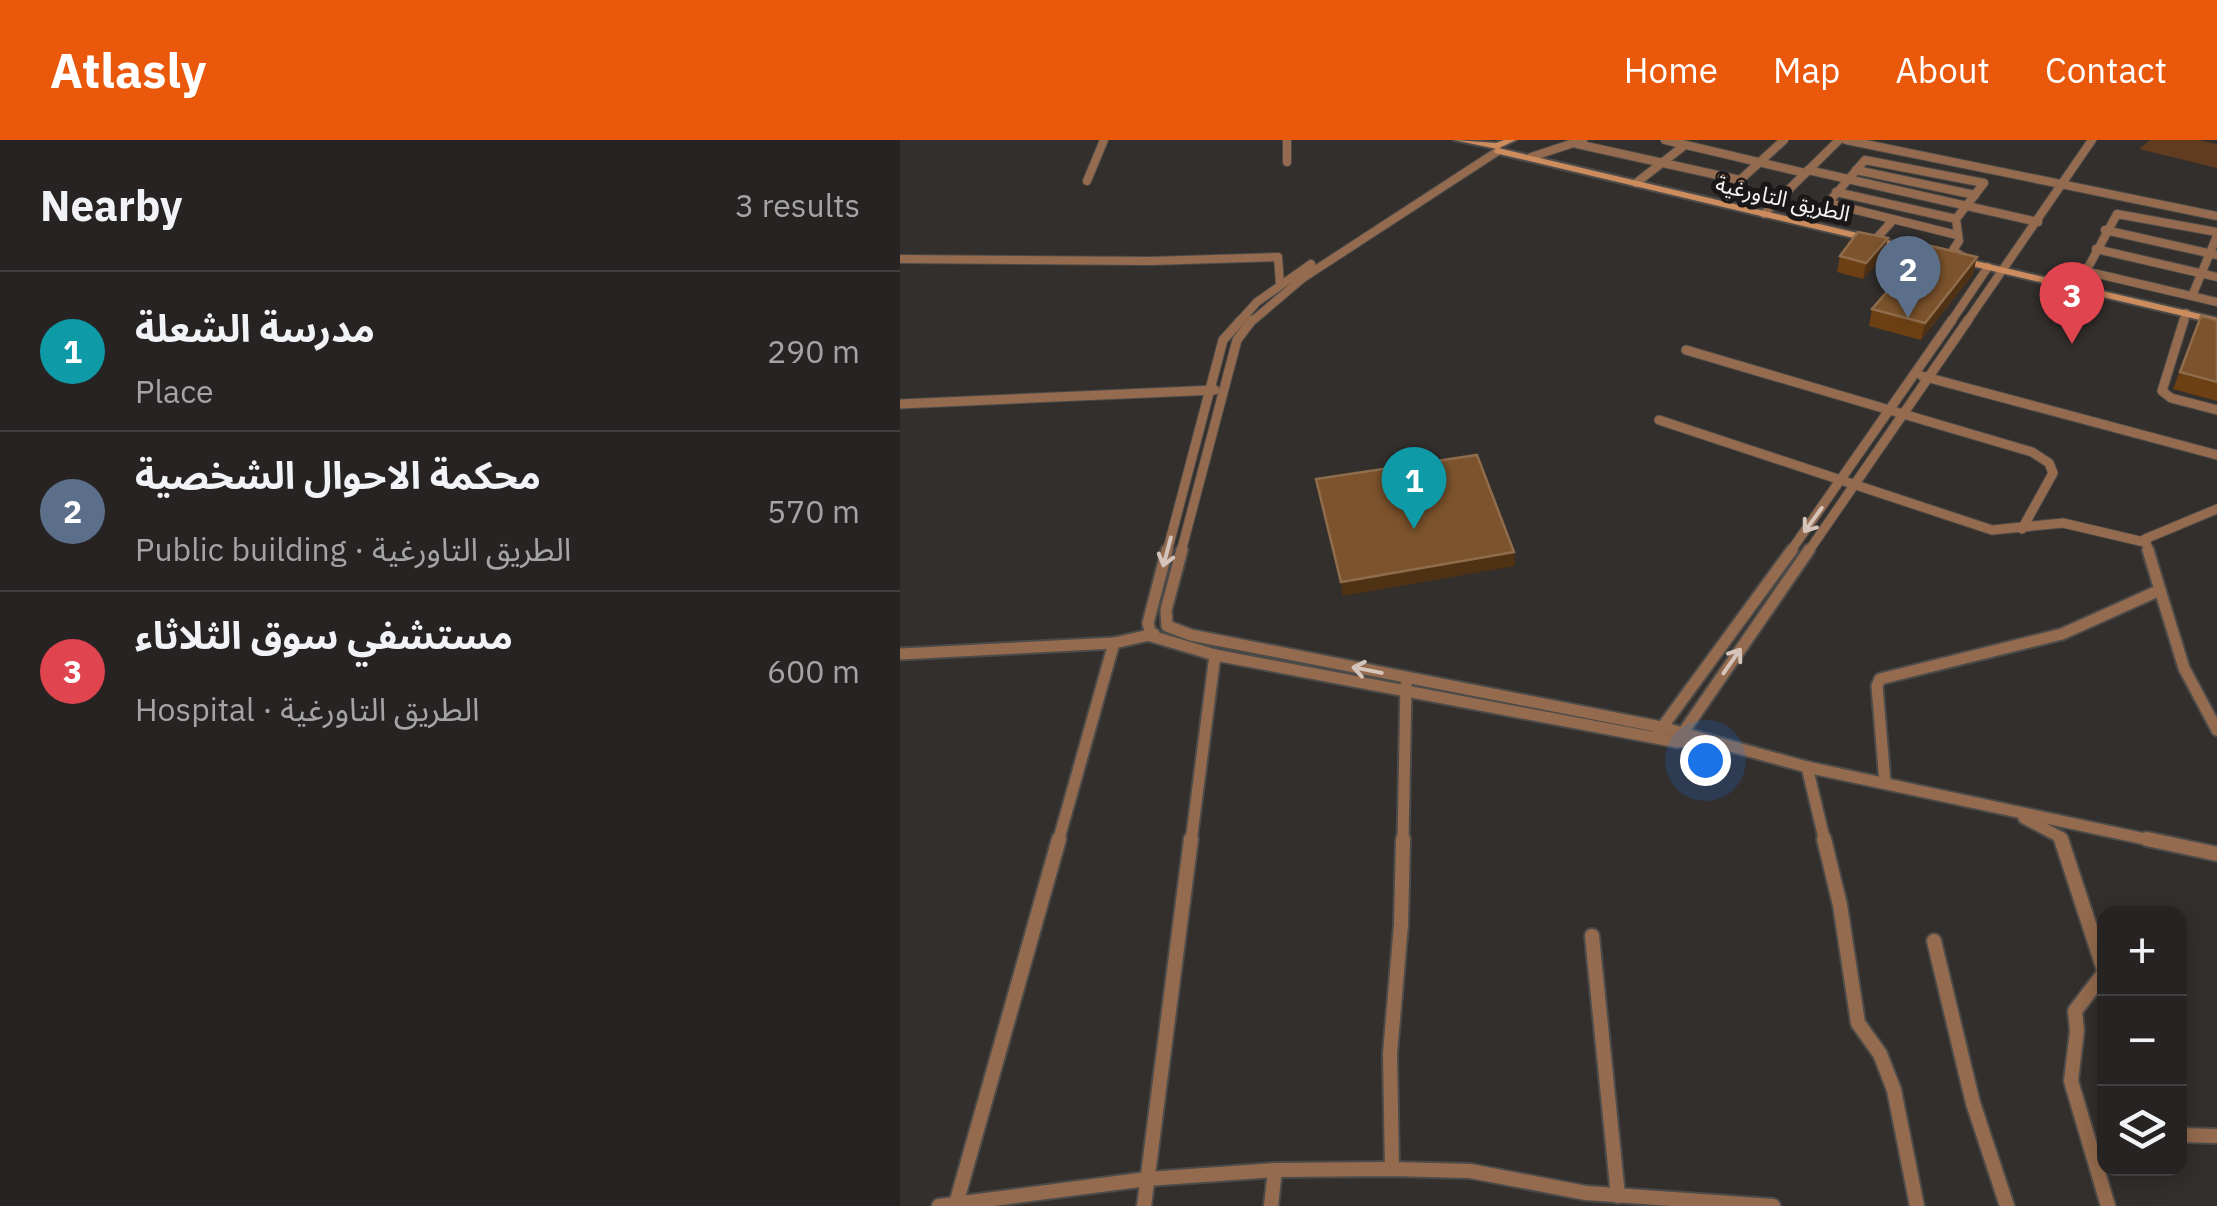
<!DOCTYPE html>
<html lang="en">
<head>
<meta charset="utf-8">
<style>
	:root { --surface:#262322; --page:#322f2f; --text:#f1f3f6; --muted:#a4a4a5; --line:#424040; --accent:#ea580c }
	body { margin:0; font-family:"IBM Plex Sans","Noto Sans Arabic",sans-serif; background:var(--page); color:var(--text) }
	.controls { position:absolute; right:30px; bottom:30px; display:grid; overflow:hidden; border-radius:20px; box-shadow:0 5px 25px #0003 }
	.controls button { width:90px; height:90px; display:grid; place-items:center; padding:0; border:0; border-bottom:2px solid var(--line); background:var(--surface); color:var(--text); font:50px sans-serif }
	.you { position:absolute; left:805px; top:620px; width:35px; height:35px; margin:-25px; border:8px solid #fff; border-radius:50%; background:#1a73e8; box-shadow:0 0 0 15px #1a73e833 }
	.badge { display:grid; place-items:center; width:65px; height:65px; border-radius:50%; background:var(--accent); color:#fff; font-size:32px; font-weight:700 }
	.pin { position:absolute; translate:-50% -82px; filter:drop-shadow(0 2px 5px #0008) }
	.pin::after { content:''; position:absolute; top:52px; width:35px; height:30px; background:inherit; clip-path:polygon(0 0,100% 0,50% 100%) }
	.list { margin:0; padding:0; list-style:none }
	h2 { display:flex; justify-content:space-between; align-items:center; height:130px; margin:0; padding:0 40px; font-size:42px }
	h2 small { font-size:32px; font-weight:400; color:var(--muted) }
	.list li { display:grid; grid-template-columns:65px 1fr auto; gap:30px; align-items:center; box-sizing:border-box; height:160px; padding:0 40px; border-top:2px solid var(--line) }
	.list b { display:block; font-size:38px; white-space:nowrap }
	.list p { margin:0; font-size:32px; white-space:nowrap; color:var(--muted) }
	.list em { font-size:32px; font-style:normal; color:var(--muted) }
	.icon { flex:none; width:55px; height:55px; fill:none; stroke:currentColor; stroke-width:2; stroke-linecap:round; stroke-linejoin:round }
	.map { position:relative; flex:none; width:1317px; height:1066px; overflow:hidden }
	header { display:flex; align-items:center; gap:60px; box-sizing:border-box; height:140px; padding:0 50px; background:var(--accent); color:#fff }
	header strong { font-size:48px }
	nav { display:flex; gap:55px; margin-inline-start:auto; font-size:35px }
	main { display:flex }
	aside { flex:1; background:var(--surface) }
	.map>svg:first-child { display:block }
	.green { fill:#613c20 }
	.lines { fill:none; stroke-linecap:round; stroke-linejoin:round }
	.street-far3-casing { stroke:#4d4b49; stroke-width:10 }
	.street-far2-casing { stroke:#4d4b49; stroke-width:11 }
	.street-far1-casing { stroke:#4d4b49; stroke-width:15 }
	.street-casing { stroke:#4d4b49; stroke-width:18 }
	.secondary-casing { stroke:#4d4b49; stroke-width:4 }
	.street-far3 { stroke:#946b4e; stroke-width:8 }
	.street-far2 { stroke:#946b4e; stroke-width:9 }
	.street-far1 { stroke:#946b4e; stroke-width:11 }
	.street { stroke:#946b4e; stroke-width:14 }
	.secondary { fill:#cd8c5d; fill-rule:evenodd }
	.wall { fill:#6d4014 }
	.shaded-wall { fill:#4f3114 }
	.building { fill:#7c532c; stroke:#8f6c4b; stroke-width:2.5 }
	.oneway { stroke:#d4c4b9 }
	.labels { text-anchor:middle; dominant-baseline:central; stroke-width:10; stroke-linejoin:round; paint-order:stroke }
	.far-street-label { font-size:22px; fill:#f6f4f2; stroke:#191717 }
</style>
</head>
<body>
<header>
<strong>Atlasly</strong>
<nav><a>Home</a><a>Map</a><a>About</a><a>Contact</a></nav>
</header>
<main>
<aside>
<h2>Nearby<small>3 results</small></h2>
<ul class="list">
<li><span class="badge" style="background:#0f9aa8">1</span><div><b>مدرسة الشعلة</b><p>Place</p></div><em>290 m</em></li>
<li><span class="badge" style="background:#5c6f8a">2</span><div><b>محكمة الاحوال الشخصية</b><p>Public building · الطريق التاورغية</p></div><em>570 m</em></li>
<li><span class="badge" style="background:#e0444e">3</span><div><b>مستشفي سوق الثلاثاء</b><p>Hospital · الطريق التاورغية</p></div><em>600 m</em></li>
</ul>
</aside>
<div class="map">
<svg width="1317" height="1066" viewBox="0 0 1317 1066">
	<rect width="100%" height="100%" fill="#322f2d"/>
	<path class="green" d="M 1250,0 L 1298,0 L 1317,4 L 1317,28 L 1239,9 Z"/>
	<g class="lines">
		<g class="street-far3-casing">
			<g id="street-far3">
				<path d="M 387,0 L 387,22"/>
				<path d="M 765,0 L 905,33"/>
				<path d="M 946,0 L 1317,76"/>
				<path d="M 677,4 L 840,40 L 884,0"/>
				<path d="M 631,17 L 683,0"/>
				<path d="M 908,30 L 1138,82"/>
				<path d="M 956,30 L 1075,55"/>
				<path d="M 187,41 L 204,0"/>
				<path d="M 736,43 L 785,5"/>
				<path d="M 936,52 L 1056,79"/>
				<path d="M 864,74 L 939,0"/>
				<path d="M 1205,90 L 1317,115"/>
				<path d="M 1057,95 L 928,63 L 965,20 L 1084,43 L 1056,79 L 1059,101 L 1053,110 L 1071,123"/>
				<path d="M 975,100 L 993,80"/>
				<path d="M 1196,109 L 1317,137"/>
				<path d="M 0,119 L 251,121 L 378,117 L 380,144"/>
				<path d="M 1185,131 L 1317,162"/>
				<path d="M 1177,148 L 1217,74 L 1317,92"/>
				<path d="M 1292,156 L 1317,96"/>
				<path d="M 338,183 L 357,162 L 411,124"/>
				<path d="M 350,183 L 403,138 L 598,11"/>
				<path d="M 1050,183 L 1088,127"/>
				<path d="M 1066,183 L 1192,0"/>
				<path d="M 1283,183 L 1286,173"/>
			</g>
		</g>
		<g class="street-far2-casing">
			<g id="street-far2">
				<path d="M 1284,180 L 1262,251 L 1271,258 L 1317,270"/>
				<path d="M 786,210 L 1132,312 L 1149,323 L 1153,333 L 1122,389"/>
				<path d="M 1022,236 L 1317,315"/>
				<path d="M 0,264 L 315,250"/>
				<path d="M 759,280 L 1092,390 L 1163,383 L 1244,402"/>
				<path d="M 267,412 L 323,200 L 341,180"/>
				<path d="M 281,412 L 337,200 L 352,180"/>
				<path d="M 890,412 L 1052,180"/>
				<path d="M 908,412 L 1068,180"/>
				<path d="M 1249,412 L 1245,399 L 1317,369"/>
			</g>
		</g>
		<g class="street-far1-casing">
			<g id="street-far1">
				<path d="M 267,410 L 248,483 L 251,496 L 315,515 L 777,602 L 797,601"/>
				<path d="M 282,410 L 266,470 L 267,486 L 291,495 L 761,587 L 907,627 L 1259,702"/>
				<path d="M 1248,410 L 1260,450"/>
				<path d="M 0,514 L 214,503 L 254,494"/>
				<path d="M 758,593 L 892,410"/>
				<path d="M 780,597 L 909,410"/>
				<path d="M 907,627 L 925,702"/>
				<path d="M 985,642 L 977,546 L 980,539 L 1162,494 L 1260,450 L 1284,528 L 1317,590"/>
				<path d="M 1124,678 L 1160,697 L 1161,702"/>
				<path d="M 158,702 L 214,503"/>
				<path d="M 291,702 L 315,515"/>
				<path d="M 503,702 L 506,544"/>
			</g>
		</g>
		<g class="street-casing">
			<g id="street">
				<path d="M 924,699 L 940,765 L 958,883 L 980,914 L 994,950 L 1017,1066"/>
				<path d="M 1161,699 L 1204,830"/>
				<path d="M 1247,699 L 1317,714"/>
				<path d="M 692,796 L 718,1056"/>
				<path d="M 1034,801 L 1073,963 L 1107,1066"/>
				<path d="M 1204,833 L 1175,871 L 1177,891 L 1171,941 L 1208,1066"/>
				<path d="M 1280,995 L 1317,996"/>
				<path d="M 492,1029 L 490,914 L 501,785 L 503,699"/>
				<path d="M 56,1064 L 159,699"/>
				<path d="M 39,1066 L 247,1039 L 375,1030 L 492,1029 L 570,1031 L 686,1053 L 873,1066"/>
				<path d="M 244,1066 L 291,699"/>
				<path d="M 371,1066 L 375,1030"/>
			</g>
		</g>
		<g class="secondary-casing">
			<g id="secondary">
				<path d="M 554,0 L 596,3 L 604,0 L 616,0 L 597,9 Z"/>
				<path d="M 598,8 L 1317,178 L 1317,184 L 595,13 L 594,11 Z"/>
			</g>
		</g>
		<use href="#street-far3" class="street-far3"/>
		<use href="#street-far2" class="street-far2"/>
		<use href="#street-far1" class="street-far1"/>
		<use href="#street" class="street"/>
		<use href="#secondary" class="secondary"/>
	</g>
	<g class="wall">
		<path d="M 984,115 L 963,139 L 937,132 L 940,116 Z"/>
		<path d="M 1073,134 L 1021,200 L 969,186 L 972,169 Z"/>
		<path d="M 1301,176 L 1317,180 L 1317,261 L 1273,249 Z"/>
	</g>
	<g class="shaded-wall">
		<path d="M 988,98 L 984,115 L 963,139 L 966,123 Z"/>
		<path d="M 1077,117 L 1073,134 L 1021,200 L 1025,183 Z"/>
		<path d="M 614,412 L 615,426 L 443,456 L 441,442 Z"/>
	</g>
	<g class="building">
		<path d="M 958,92 L 988,98 L 966,123 L 940,116 Z"/>
		<path d="M 1027,105 L 1077,117 L 1025,183 L 972,169 Z"/>
		<path d="M 1301,176 L 1317,180 L 1317,242 L 1280,232 Z"/>
		<path d="M 577,315 L 614,412 L 441,442 L 416,339 Z"/>
	</g>
	<defs><path id="oneway-shaft" d="M-6 0H5M1.5-3L5.5 0L1.5 3" fill="none" stroke-width="1.6" stroke-linecap="round" stroke-linejoin="round" transform="scale(2.5)"/></defs>
	<g class="oneway">
		<use href="#oneway-shaft" transform="translate(913 380) rotate(126)"/>
		<use href="#oneway-shaft" transform="translate(267 412) rotate(105)"/>
		<use href="#oneway-shaft" transform="translate(832 521) rotate(-55)"/>
		<use href="#oneway-shaft" transform="translate(467 530) rotate(-169)"/>
	</g>
	<g class="labels">
		<g class="far-street-label">
			<text transform="translate(883 58) rotate(13)">الطريق التاورغية</text>
		</g>
	</g>
</svg>
<div class="controls">
<button>+</button>
<button>−</button>
<button><svg class="icon" aria-label="layers" viewBox="0 0 24 24"><path d="M12 4l9 5-9 5-9-5zM3 14l9 5 9-5"/></svg></button>
</div>
<div class="you"></div>
<div class="pin badge" style="left:514px;top:389px;background:#0f9aa8">1</div>
<div class="pin badge" style="left:1008px;top:178px;background:#5c6f8a">2</div>
<div class="pin badge" style="left:1172px;top:204px;background:#e0444e">3</div>
</div>
</main>
</body>
</html>
